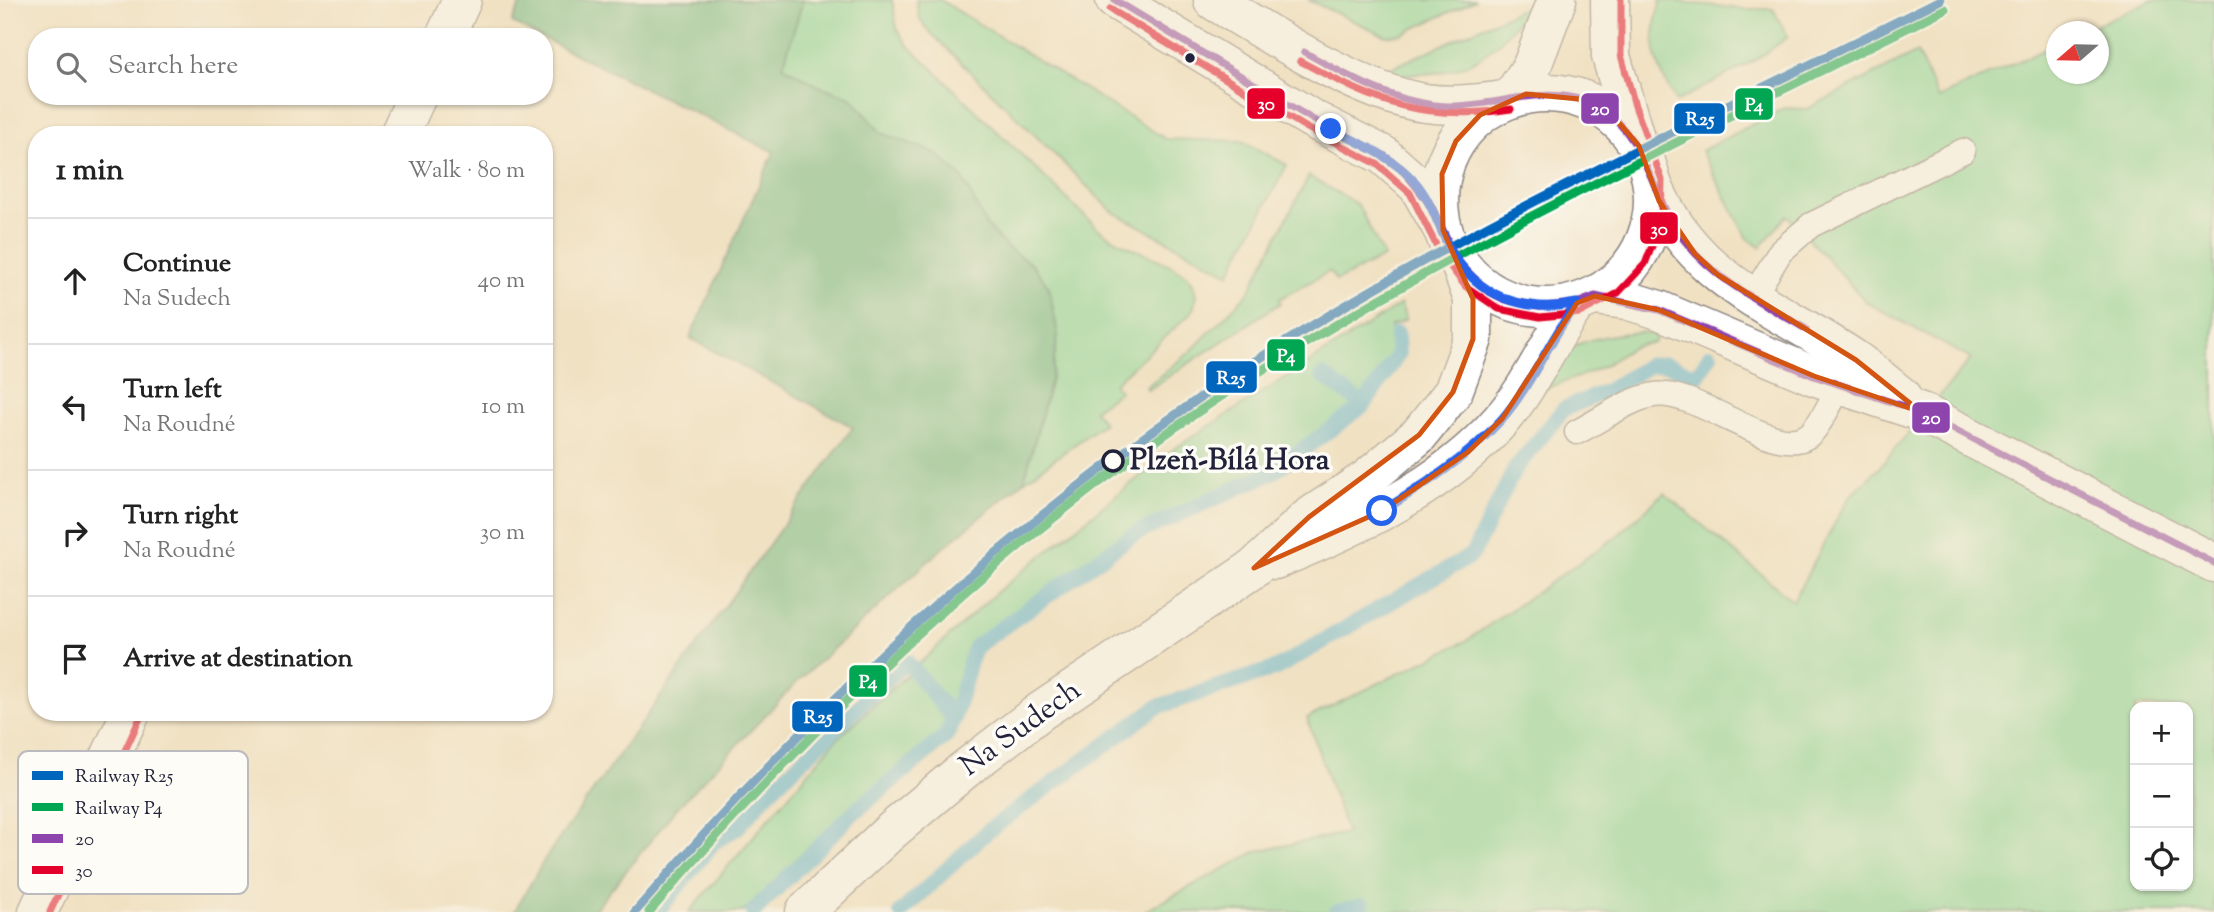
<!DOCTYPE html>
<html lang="en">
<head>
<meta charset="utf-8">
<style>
	:root { --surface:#fff; --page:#f6f6f6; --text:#222; --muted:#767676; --line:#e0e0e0 }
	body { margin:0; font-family:"Sorts Mill Goudy",serif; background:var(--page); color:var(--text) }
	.controls { position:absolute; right:21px; bottom:21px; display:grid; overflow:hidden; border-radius:14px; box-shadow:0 2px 5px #0004 }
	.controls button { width:63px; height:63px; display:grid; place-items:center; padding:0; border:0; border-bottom:2px solid var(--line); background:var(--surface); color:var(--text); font:35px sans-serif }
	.compass { position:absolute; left:2046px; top:21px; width:63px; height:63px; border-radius:50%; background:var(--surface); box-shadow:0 2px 5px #0004; rotate:250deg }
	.stop { position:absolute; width:21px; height:21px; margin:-16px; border:5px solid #2563eb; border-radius:50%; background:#fff }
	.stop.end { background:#2563eb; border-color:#fff; box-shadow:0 2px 7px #0008 }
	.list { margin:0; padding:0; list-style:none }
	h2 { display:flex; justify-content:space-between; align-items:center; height:91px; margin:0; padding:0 28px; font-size:30px }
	h2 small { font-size:23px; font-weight:400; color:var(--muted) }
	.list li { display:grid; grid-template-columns:46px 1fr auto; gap:21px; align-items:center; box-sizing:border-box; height:126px; padding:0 28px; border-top:2px solid var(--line) }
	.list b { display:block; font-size:26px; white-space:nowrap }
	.list p { margin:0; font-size:23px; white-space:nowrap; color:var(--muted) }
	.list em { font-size:23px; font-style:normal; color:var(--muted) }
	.icon { flex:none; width:38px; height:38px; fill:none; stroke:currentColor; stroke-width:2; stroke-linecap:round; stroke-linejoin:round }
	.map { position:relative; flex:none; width:2214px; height:912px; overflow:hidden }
	.search { position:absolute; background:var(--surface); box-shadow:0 2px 5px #0004; left:28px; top:28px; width:525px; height:77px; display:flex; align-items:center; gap:18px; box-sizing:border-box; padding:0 24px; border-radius:28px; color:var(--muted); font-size:26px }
	.panel { position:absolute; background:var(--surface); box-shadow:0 2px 5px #0004; left:28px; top:126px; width:525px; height:595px; border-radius:28px }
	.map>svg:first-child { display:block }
	.green { fill:#81d89c; stroke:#527d6c; stroke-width:2; fill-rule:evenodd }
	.forest { fill:#68b884; stroke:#456d60; stroke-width:2 }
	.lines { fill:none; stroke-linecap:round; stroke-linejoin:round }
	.stream { stroke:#57b2d5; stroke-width:16 }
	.service-casing { stroke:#8a827f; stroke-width:27 }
	.tertiary-casing { stroke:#8a827f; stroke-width:41 }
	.secondary-casing { stroke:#8a827f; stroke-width:41 }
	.primary-casing { stroke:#8a827f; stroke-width:41 }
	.service { stroke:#fff; stroke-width:24 }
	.tertiary { stroke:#fff; stroke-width:38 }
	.secondary { stroke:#fff; stroke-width:38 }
	.primary { stroke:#fff; stroke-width:38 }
	.bus-1-casing { stroke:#fdfcf7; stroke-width:12 }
	.bus-2-casing { stroke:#fdfcf7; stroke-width:12 }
	.bus-1 { stroke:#8e44ad; stroke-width:7 }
	.bus-2 { stroke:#e4002b; stroke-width:7 }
	.rail-1-casing { stroke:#fdfcf7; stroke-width:14 }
	.rail-2-casing { stroke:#fdfcf7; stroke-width:14 }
	.rail-1 { stroke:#0065bd; stroke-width:9 }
	.rail-2 { stroke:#00a651; stroke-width:9 }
	.route { stroke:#2563eb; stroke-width:9 }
	.marked { fill:none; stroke:#d45411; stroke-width:5; stroke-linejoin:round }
	.bus-dot { fill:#22223b; stroke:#fdfcf7; stroke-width:2.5 }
	.stop-dot { fill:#fdfcf7; stroke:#22223b; stroke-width:3.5 }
	.labels { text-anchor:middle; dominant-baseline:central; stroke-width:7; stroke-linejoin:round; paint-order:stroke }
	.stop-label { font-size:30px; font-weight:bold; fill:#22223b; stroke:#fdfcf7; text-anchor:start }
	.street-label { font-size:30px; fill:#22223b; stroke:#fdfcf7 }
	.key { fill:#fdfcf7; stroke:#bbbbbf; stroke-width:2 }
	.key-label { font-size:19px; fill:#22223b }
	.line-badge { stroke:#fdfcf7; stroke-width:2.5 }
	.badge-label { font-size:19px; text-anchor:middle; font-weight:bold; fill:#fff }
</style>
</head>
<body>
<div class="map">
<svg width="2214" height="912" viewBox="0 0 2214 912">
	<rect width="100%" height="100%" fill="#fdfcf7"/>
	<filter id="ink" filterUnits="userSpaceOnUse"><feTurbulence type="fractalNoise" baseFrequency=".0143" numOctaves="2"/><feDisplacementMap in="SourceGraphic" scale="14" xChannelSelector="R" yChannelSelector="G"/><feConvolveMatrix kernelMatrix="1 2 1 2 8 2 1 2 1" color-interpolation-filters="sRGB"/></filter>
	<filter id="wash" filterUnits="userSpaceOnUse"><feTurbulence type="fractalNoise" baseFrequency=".00686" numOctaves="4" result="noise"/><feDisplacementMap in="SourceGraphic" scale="28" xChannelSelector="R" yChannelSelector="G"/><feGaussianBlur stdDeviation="1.57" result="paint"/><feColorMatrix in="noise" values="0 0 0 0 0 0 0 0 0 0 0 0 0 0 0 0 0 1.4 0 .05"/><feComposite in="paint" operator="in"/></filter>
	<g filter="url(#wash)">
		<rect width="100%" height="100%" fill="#f1e1c3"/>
		<g class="green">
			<path d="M 803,0 L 892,0 L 897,29 L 908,45 L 1094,225 C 1121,249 1165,257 1188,277 C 1198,286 1197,302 1191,313 L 1114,384 L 1120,391 L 1094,410 L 1104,423 L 1024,481 L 1051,379 L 1058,335 L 1032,264 L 1007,248 L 986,225 L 962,178 L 936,153 L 881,133 L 851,97 L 819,86 L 783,66 Z"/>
			<path d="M 916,0 L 940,0 L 1166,139 L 1242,141 L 1287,165 L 1229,274 L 1113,212 L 926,28 L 919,17 Z"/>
			<path d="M 1308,0 L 1476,0 L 1402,34 L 1386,36 Z"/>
			<path d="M 1661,0 L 1743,9 L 1773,9 L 1788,37 L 1757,59 L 1676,102 C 1655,64 1647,43 1661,0 Z"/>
			<path d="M 2151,0 L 2214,0 L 2214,912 L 1143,912 L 1257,851 L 1347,833 L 1307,718 L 1466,641 L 1616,537 L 1664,493 L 1793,601 L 1849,497 L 1879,468 L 1971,359 L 1866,302 L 1787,215 L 1761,247 L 1748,239 L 1701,151 L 1784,108 L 1807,109 L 1917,52 L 1938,98 L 2056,44 L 2056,74 L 2098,74 L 2098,32 L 2084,31 ZM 2135,707 L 2188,707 L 2188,886 L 2135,886 Z"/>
			<path d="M 1528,6 C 1488,66 1458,77 1387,74 L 1387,70 Z"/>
			<path d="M 1309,176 L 1358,205 L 1384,257 L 1336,281 L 1330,271 L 1279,299 L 1280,303 L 1148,390 L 1146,387 L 1191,351 L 1248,293 Z"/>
			<path d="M 1401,304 L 1406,320 L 1391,326 L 1392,354 L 1385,368 L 1361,401 L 1335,421 L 1267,469 L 1131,531 L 971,643 L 945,727 L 933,741 L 820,836 L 743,912 L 689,912 L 835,741 L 997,592 L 1175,448 Z"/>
			<path d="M 1639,332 L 1657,335 L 1654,343 C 1631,343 1623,355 1605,365 C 1585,376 1564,382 1543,389 C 1546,381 1547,370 1552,363 C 1568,340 1614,334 1639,332 Z"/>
		</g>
		<path class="forest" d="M 522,0 L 803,0 L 783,66 L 819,86 L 851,97 L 881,133 L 936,153 L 962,177 L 986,225 L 1007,248 L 1032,264 L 1049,287 L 1058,335 L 1051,379 L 1024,481 L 938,552 L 795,684 L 676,809 L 593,912 L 514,912 L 546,857 L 853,427 L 690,338 L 774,152 L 512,23 Z"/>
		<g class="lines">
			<g class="stream">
				<path d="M 1323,376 L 1364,405"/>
				<path d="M 657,912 L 714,842 L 737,828 L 768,793 L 906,661 L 954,719"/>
				<path d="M 753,912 L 852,814 L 946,736 C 960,708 964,677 975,647 L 1133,535 L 1271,473 L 1364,405 L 1398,355 L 1397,334"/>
				<path d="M 901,912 L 988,831 L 1157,707 L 1277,668 L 1472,555 L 1515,469 L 1564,409 L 1609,390 L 1649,365 L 1665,364 L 1697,376 L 1710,355"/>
				<path d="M 1336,912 L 1362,906"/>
			</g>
		</g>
	</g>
	<g filter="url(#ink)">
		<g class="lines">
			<g class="service-casing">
				<g id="service">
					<path d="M 1753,297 L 1780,252 L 1811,225 L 1963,151"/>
					<path d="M 1577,432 C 1601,420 1628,399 1654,395 C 1698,387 1783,467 1813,431 C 1824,418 1832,400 1840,385"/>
				</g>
			</g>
			<g class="tertiary-casing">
				<g id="tertiary">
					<path d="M 445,37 L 462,0"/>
					<path d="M 399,135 L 417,96"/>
					<path d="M 1652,183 C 1692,281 1772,304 1854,359 C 1870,370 1885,383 1901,396"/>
					<path d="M 1595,296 L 1626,300 L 1659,310 L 1814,376 L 1921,412 L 2214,563"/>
					<path d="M 38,912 L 131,712"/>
				</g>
			</g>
			<g class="secondary-casing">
				<g id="secondary">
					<path d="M 1115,0 L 1312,119 L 1383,155 L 1418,186 L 1443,230"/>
					<path d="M 1213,0 C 1267,33 1364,95 1425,103 C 1454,107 1481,104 1510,99"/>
				</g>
			</g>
			<g class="primary-casing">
				<g id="primary">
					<path d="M 1610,0 L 1611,56 L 1635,138"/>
					<circle cx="1546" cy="200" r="107"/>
					<path d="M 1510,99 L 1532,66 L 1557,0"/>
					<path d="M 1275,560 C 1356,527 1443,487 1501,420 C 1532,385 1549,340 1577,303"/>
					<path d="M 805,912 L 889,833 L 964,770 L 1041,711 L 1254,568 L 1309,517 L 1368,478 L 1419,435 L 1453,392 L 1473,339 L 1473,299 L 1460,264"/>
				</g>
			</g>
			<use href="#service" class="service"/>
			<use href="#tertiary" class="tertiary"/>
			<use href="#secondary" class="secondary"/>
			<use href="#primary" class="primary"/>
			<g class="bus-1-casing">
				<g id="bus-1">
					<path d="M 1115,0 L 1312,119 L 1383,155 L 1403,170 L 1431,206 L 1460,264 L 1486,290 L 1503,299 L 1540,307 L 1577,303 L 1595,296 L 1659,310 L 1814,376 L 1921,412 L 2214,563"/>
					<path d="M 1304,52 C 1348,76 1395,104 1447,106 C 1497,108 1550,80 1598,107 C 1647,135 1651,197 1683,239 C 1714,280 1762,303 1806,329"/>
				</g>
			</g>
			<g class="bus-2-casing">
				<g id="bus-2">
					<path d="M 1110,9 L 1307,128 L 1377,164 L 1410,193 L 1440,253 L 1465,286 L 1499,309 L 1540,317 L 1580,313 L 1618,293 L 1645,264 L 1661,223 L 1662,180 L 1635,106 L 1621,55 L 1621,0"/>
					<path d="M 1300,61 C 1378,103 1422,122 1511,109"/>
					<path d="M 50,912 L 141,716"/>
				</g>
			</g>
			<use href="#bus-1" class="bus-1"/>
			<use href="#bus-2" class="bus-2"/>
			<g class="rail-1-casing">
				<path id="rail-1" d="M 635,912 C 805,716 987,544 1201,397 C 1432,239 1691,126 1940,0"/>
			</g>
			<g class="rail-2-casing">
				<path id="rail-2" d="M 649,912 C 815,720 999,544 1211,403 C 1443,249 1697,134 1945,9"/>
			</g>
			<use href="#rail-1" class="rail-1"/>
			<use href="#rail-2" class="rail-2"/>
		</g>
	</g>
	<g class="lines" filter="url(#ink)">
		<path class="route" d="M 1331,129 C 1362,144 1393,157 1416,183 C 1432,202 1438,227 1450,249 C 1477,297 1526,314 1577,303 C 1549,340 1532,385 1501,420 C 1467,458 1424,485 1382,511"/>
	</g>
	<path d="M0 0H2214V912H0ZM 1526,94 L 1579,99 L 1614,117 L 1639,146 L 1659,201 L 1695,254 L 1718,275 L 1856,360 L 1921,412 L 1814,376 L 1659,310 L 1595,296 L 1577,303 L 1502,419 L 1468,452 L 1382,511 L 1254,568 L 1309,517 L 1419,435 L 1453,392 L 1473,339 L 1473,299 L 1443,230 L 1442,174 L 1456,141 L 1480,115 Z" fill="#f1e1c3" fill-opacity=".55" fill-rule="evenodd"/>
	<path class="marked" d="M 1526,94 L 1579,99 L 1614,117 L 1639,146 L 1659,201 L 1695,254 L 1718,275 L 1856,360 L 1921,412 L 1814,376 L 1659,310 L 1595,296 L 1577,303 L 1502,419 L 1468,452 L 1382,511 L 1254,568 L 1309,517 L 1419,435 L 1453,392 L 1473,339 L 1473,299 L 1443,230 L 1442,174 L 1456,141 L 1480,115 Z"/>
	<circle class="bus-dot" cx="1190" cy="58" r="6"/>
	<circle class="stop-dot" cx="1113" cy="461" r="10"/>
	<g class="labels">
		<g class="stop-label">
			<text x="1130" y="461">Plzeň-Bílá Hora</text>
		</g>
		<g class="street-label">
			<text transform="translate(1021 729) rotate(-36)">Na Sudech</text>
		</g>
	</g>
	<rect x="18" y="751" width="230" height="143" rx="10" class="key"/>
	<rect x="32" y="771" width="31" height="9" fill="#0065bd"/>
	<rect x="32" y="803" width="31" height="8" fill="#00a651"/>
	<rect x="32" y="834" width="31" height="9" fill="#8e44ad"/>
	<rect x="32" y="866" width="31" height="8" fill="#e4002b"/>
	<g class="key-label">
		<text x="75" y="782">Railway R25</text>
		<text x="75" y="814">Railway P4</text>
		<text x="75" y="845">20</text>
		<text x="75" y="877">30</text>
	</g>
	<g class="line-badge">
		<rect x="1246" y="87" width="40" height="33" rx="7" fill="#e4002b"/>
		<rect x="1734" y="87" width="40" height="34" rx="7" fill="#00a651"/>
		<rect x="1580" y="92" width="40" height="33" rx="7" fill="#8e44ad"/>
		<rect x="1673" y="102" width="53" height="33" rx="7" fill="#0065bd"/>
		<rect x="1639" y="211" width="40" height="34" rx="7" fill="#e4002b"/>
		<rect x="1266" y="338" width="40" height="34" rx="7" fill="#00a651"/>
		<rect x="1205" y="360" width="53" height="34" rx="7" fill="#0065bd"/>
		<rect x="1911" y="401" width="40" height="33" rx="7" fill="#8e44ad"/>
		<rect x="848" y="664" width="40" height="34" rx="7" fill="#00a651"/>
		<rect x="791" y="700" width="53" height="33" rx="7" fill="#0065bd"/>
	</g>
	<g class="badge-label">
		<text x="1266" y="110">30</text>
		<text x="1754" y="111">P4</text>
		<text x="1600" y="115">20</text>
		<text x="1700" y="125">R25</text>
		<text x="1659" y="235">30</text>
		<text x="1286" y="362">P4</text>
		<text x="1231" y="384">R25</text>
		<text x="1931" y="424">20</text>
		<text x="868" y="688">P4</text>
		<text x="818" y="723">R25</text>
	</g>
</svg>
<div class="controls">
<button>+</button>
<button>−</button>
<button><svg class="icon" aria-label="locate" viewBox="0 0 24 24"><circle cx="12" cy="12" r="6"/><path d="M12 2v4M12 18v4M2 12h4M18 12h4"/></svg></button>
</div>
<svg class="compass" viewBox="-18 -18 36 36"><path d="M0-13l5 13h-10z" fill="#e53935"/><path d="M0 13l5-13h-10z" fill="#767676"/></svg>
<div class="stop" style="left:1382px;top:511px"></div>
<div class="stop end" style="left:1331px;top:129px"></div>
<div class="search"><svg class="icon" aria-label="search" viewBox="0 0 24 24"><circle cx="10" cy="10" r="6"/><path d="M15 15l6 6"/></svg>Search here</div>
<section class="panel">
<h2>1 min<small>Walk · 80 m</small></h2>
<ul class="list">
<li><svg class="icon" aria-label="ahead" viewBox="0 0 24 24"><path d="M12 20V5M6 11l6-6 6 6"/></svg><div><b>Continue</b><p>Na Sudech</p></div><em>40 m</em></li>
<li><svg class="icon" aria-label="left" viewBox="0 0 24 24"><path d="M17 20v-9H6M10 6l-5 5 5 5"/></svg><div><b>Turn left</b><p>Na Roudné</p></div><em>10 m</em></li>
<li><svg class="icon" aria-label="right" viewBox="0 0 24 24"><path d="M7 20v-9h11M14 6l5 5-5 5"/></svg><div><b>Turn right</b><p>Na Roudné</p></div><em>30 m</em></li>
<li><svg class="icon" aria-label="arrive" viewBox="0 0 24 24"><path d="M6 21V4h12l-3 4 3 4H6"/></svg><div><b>Arrive at destination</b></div></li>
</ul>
</section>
</div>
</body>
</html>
